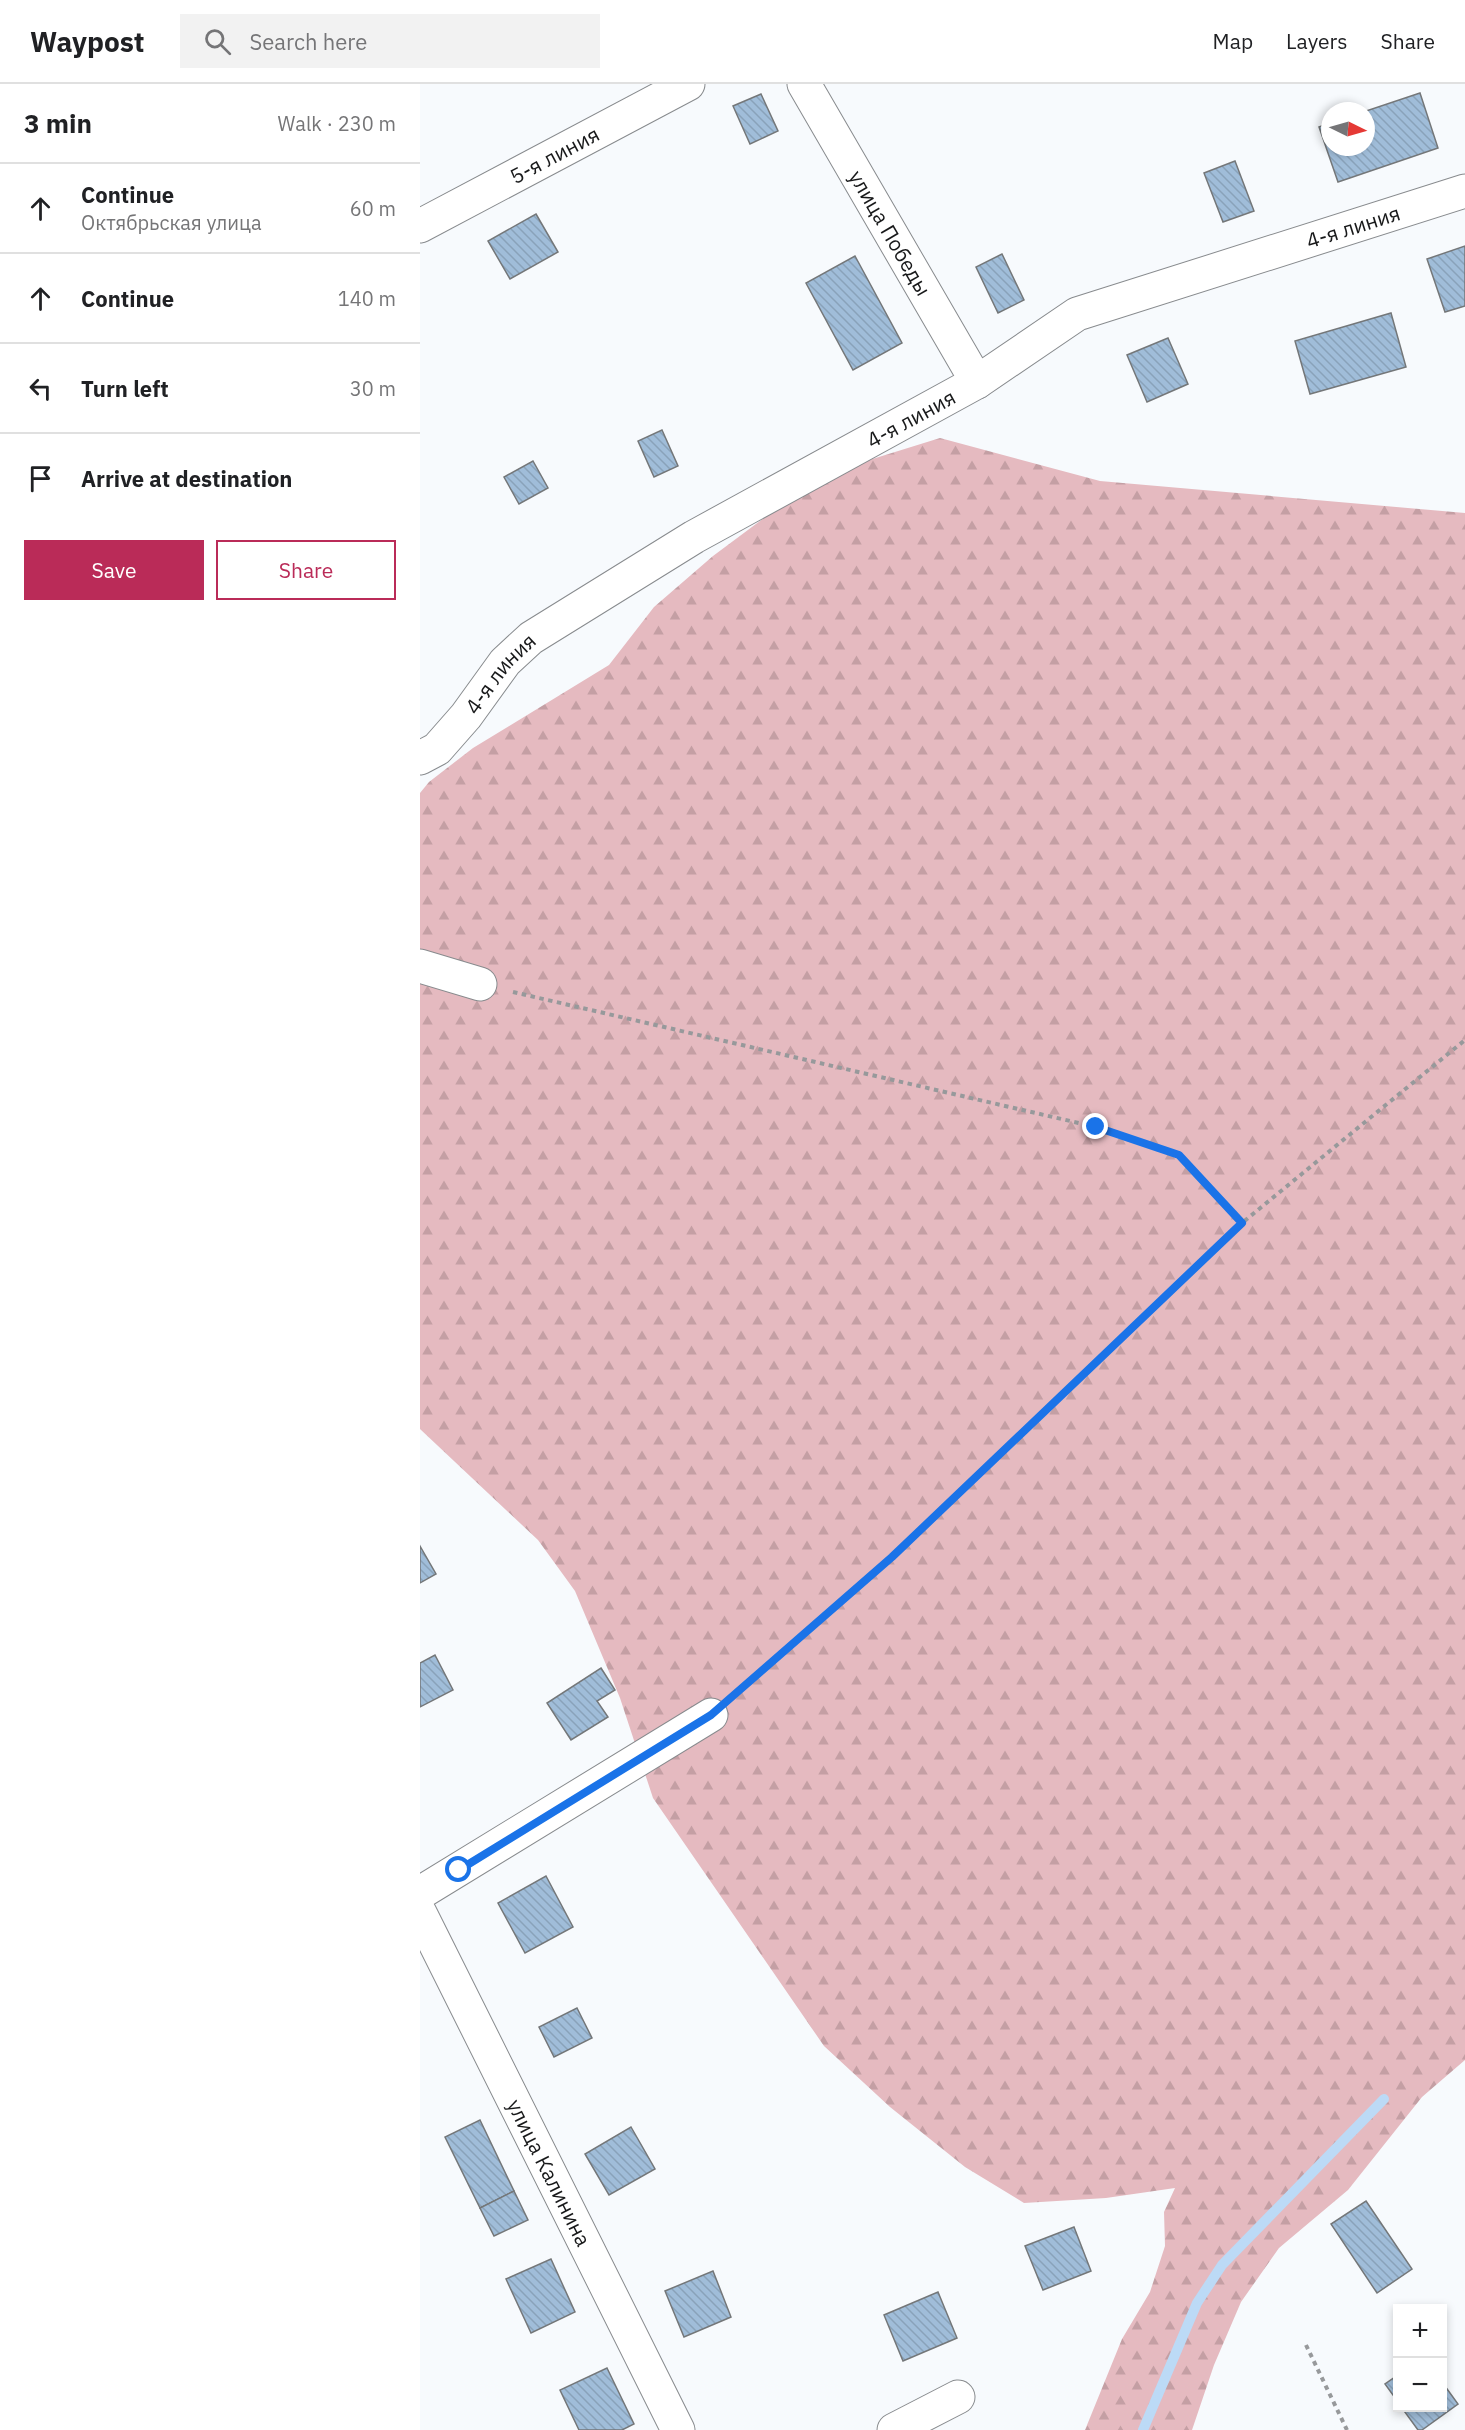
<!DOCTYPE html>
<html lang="en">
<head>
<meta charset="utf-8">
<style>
	:root { --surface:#fff; --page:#f2f2f2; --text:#202124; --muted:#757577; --line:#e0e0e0; --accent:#ba2b58 }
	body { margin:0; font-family:"IBM Plex Sans",sans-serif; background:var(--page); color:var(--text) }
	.controls { position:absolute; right:18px; bottom:18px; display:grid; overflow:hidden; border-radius:0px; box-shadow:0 3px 9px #0003 }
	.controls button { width:54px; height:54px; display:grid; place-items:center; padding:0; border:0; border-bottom:2px solid var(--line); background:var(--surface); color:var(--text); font:30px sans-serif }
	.compass { position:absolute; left:901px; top:18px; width:54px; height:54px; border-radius:50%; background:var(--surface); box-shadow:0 3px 9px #0003; rotate:95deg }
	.stop { position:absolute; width:18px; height:18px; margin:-14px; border:4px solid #1a73e8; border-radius:50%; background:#fff }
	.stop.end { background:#1a73e8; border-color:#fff; box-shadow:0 2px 6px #0008 }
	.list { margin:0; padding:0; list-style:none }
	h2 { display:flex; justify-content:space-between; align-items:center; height:78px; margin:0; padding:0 24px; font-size:26px }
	h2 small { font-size:20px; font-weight:400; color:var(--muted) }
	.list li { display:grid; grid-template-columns:39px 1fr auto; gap:18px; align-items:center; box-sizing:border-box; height:90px; padding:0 24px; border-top:2px solid var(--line) }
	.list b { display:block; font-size:22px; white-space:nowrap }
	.list p { margin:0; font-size:20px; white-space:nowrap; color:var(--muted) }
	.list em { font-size:20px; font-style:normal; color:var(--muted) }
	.actions { display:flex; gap:12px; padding:18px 24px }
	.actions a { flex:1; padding:14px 0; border:2px solid var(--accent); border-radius:0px; text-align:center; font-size:21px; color:var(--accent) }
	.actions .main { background:var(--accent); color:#fff }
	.icon { flex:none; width:33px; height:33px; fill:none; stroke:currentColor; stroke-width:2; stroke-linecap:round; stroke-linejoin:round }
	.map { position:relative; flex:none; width:1045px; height:2346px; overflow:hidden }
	header { display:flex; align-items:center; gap:36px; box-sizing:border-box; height:84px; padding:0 30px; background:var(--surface); border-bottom:2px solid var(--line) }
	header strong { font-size:28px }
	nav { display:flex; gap:33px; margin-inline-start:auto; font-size:21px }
	.search { width:420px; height:54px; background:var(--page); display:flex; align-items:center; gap:15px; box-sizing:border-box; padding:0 21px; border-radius:0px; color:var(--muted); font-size:22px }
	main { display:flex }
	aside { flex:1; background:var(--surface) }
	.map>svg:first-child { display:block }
	.forest { fill:url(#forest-firs) }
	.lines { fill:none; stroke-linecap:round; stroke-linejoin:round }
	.stream { stroke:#bcdaf6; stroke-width:10 }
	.building { fill:url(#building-back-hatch); stroke:#747779; stroke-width:1.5 }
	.minor-casing { stroke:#888b8e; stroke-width:35 }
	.path { stroke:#97999b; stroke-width:4; stroke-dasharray:4.5 4.5; stroke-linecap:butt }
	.minor { stroke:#fff; stroke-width:33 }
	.route { stroke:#1a73e8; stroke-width:8 }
	.labels { text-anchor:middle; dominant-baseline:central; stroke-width:5; stroke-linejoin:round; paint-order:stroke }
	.street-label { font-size:21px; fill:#18191a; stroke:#f7fafd }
</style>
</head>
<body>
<header>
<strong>Waypost</strong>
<div class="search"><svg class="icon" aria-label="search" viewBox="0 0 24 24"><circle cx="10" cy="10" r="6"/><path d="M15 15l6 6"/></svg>Search here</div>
<nav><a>Map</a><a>Layers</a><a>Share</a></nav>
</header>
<main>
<aside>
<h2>3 min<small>Walk · 230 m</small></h2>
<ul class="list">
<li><svg class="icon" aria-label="ahead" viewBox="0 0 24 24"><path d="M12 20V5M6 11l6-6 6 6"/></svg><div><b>Continue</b><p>Октябрьская улица</p></div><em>60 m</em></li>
<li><svg class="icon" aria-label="ahead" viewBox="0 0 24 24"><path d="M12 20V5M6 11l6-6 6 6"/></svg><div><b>Continue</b></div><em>140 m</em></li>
<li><svg class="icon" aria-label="left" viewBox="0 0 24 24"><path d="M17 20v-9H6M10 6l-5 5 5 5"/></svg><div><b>Turn left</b></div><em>30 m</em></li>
<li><svg class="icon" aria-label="arrive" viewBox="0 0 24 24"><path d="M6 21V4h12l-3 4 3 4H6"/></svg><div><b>Arrive at destination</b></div></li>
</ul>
<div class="actions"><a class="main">Save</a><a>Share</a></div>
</aside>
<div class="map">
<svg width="1045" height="2346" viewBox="0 0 1045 2346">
	<defs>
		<pattern id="forest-firs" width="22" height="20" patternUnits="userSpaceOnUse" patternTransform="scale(1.5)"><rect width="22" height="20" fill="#e5bac0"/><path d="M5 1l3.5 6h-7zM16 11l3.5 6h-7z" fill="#c49fa4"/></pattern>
		<pattern id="building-back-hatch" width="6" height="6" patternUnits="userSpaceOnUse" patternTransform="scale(1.5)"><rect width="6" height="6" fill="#a0bdd9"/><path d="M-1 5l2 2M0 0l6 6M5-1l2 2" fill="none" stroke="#89a2ba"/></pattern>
	</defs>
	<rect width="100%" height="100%" fill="#f7fafd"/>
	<path class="forest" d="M 520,354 L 680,397 L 1045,429 L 1045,1976 L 1002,2013 L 928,2106 L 859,2164 L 821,2218 L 794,2281 L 772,2346 L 665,2346 L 702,2255 L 730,2208 L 745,2162 L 744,2128 L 755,2104 L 686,2114 L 604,2119 L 545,2083 L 470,2023 L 404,1962 L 233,1714 L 200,1614 L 155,1507 L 118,1456 L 0,1345 L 0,709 L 9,698 L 53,664 L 189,581 L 234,523 L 293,472 L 352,428 L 446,377 Z"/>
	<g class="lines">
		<path class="stream" d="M 723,2346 L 777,2219 L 802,2181 L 964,2015"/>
	</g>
	<g class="building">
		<path d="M 1000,9 L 1018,64 L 918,98 L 899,43 L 910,39 L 910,63 L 946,63 L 946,27 Z"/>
		<path d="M 341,10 L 358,47 L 330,60 L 313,22 Z"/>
		<path d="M 815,77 L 834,127 L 803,138 L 784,89 Z"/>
		<path d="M 116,130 L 138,168 L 90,195 L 68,157 Z"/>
		<path d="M 1045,162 L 1045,222 L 1025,228 L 1007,175 Z"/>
		<path d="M 582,170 L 604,216 L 578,229 L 556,183 Z"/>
		<path d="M 435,172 L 482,259 L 433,286 L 386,199 Z"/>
		<path d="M 971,229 L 986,283 L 890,310 L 875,257 Z"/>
		<path d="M 748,254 L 768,300 L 727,318 L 707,271 Z"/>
		<path d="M 242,346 L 258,382 L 234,393 L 218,357 Z"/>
		<path d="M 113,377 L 128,404 L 99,420 L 84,393 Z"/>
		<path d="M 0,1462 L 16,1490 L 0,1499 Z"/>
		<path d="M 15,1571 L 33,1606 L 0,1623 L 0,1579 Z"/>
		<path d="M 181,1584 L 195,1606 L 177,1617 L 188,1633 L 151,1656 L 127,1619 Z"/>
		<path d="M 126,1792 L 153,1843 L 105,1869 L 78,1819 Z"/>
		<path d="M 157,1924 L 172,1954 L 134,1973 L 119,1943 Z"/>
		<path d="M 60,2036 L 94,2107 L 60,2124 L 25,2053 Z"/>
		<path d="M 211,2043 L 235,2085 L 189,2111 L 165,2070 Z"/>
		<path d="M 94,2107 L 108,2136 L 74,2152 L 60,2124 Z"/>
		<path d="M 946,2117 L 992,2185 L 957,2209 L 911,2140 Z"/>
		<path d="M 654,2143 L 671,2187 L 623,2206 L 605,2162 Z"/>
		<path d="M 131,2175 L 155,2228 L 111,2249 L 86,2195 Z"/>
		<path d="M 293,2187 L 311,2233 L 264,2253 L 245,2207 Z"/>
		<path d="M 518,2208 L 537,2254 L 483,2277 L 464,2231 Z"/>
		<path d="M 187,2284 L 214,2340 L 202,2346 L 159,2346 L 140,2306 Z"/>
		<path d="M 978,2291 L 978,2318 L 965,2300 Z"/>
		<path d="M 1022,2298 L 1038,2320 L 1002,2346 L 998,2346 L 982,2324 L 1022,2324 Z"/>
	</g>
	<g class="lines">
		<g class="minor-casing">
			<g id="minor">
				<path id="s1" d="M 384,0 L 557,298"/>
				<path id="s2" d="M 0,142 L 268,0"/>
				<path id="s3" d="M 0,674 L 17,665 L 46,632 L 85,578 L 111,554 L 274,453 L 557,298 L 657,230 L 1045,107"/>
				<path d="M 0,882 L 60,900"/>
				<path d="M 0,1809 L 291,1631"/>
				<path id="s4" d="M 0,1829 L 258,2346"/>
				<path d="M 474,2346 L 538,2313"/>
			</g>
		</g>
		<g class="path">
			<path d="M 93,908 L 676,1043 L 759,1071 L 822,1139"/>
			<path d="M 317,1609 L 472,1473 L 822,1139 L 1045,956"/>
			<path d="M 886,2261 L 927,2346"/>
		</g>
		<use href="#minor" class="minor"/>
	</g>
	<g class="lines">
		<path class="route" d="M 39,1786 L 291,1631 L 472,1473 L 822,1139 L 759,1071 L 676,1043"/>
	</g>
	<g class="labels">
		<g class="street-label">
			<text stroke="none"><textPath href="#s2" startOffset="152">5-я линия</textPath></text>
			<text stroke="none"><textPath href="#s3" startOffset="1090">4-я линия</textPath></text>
			<text stroke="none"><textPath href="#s1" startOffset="172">улица Победы</textPath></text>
			<text stroke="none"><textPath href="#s3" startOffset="604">4-я линия</textPath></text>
			<text stroke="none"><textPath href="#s3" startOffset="118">4-я линия</textPath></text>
			<text stroke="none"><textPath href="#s4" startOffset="290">улица Калинина</textPath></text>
		</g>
	</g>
</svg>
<div class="controls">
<button>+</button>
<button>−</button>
</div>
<svg class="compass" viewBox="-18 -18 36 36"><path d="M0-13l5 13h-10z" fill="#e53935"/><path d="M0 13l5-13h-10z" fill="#757577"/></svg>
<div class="stop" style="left:39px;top:1786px"></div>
<div class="stop end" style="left:676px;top:1043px"></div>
</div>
</main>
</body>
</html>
